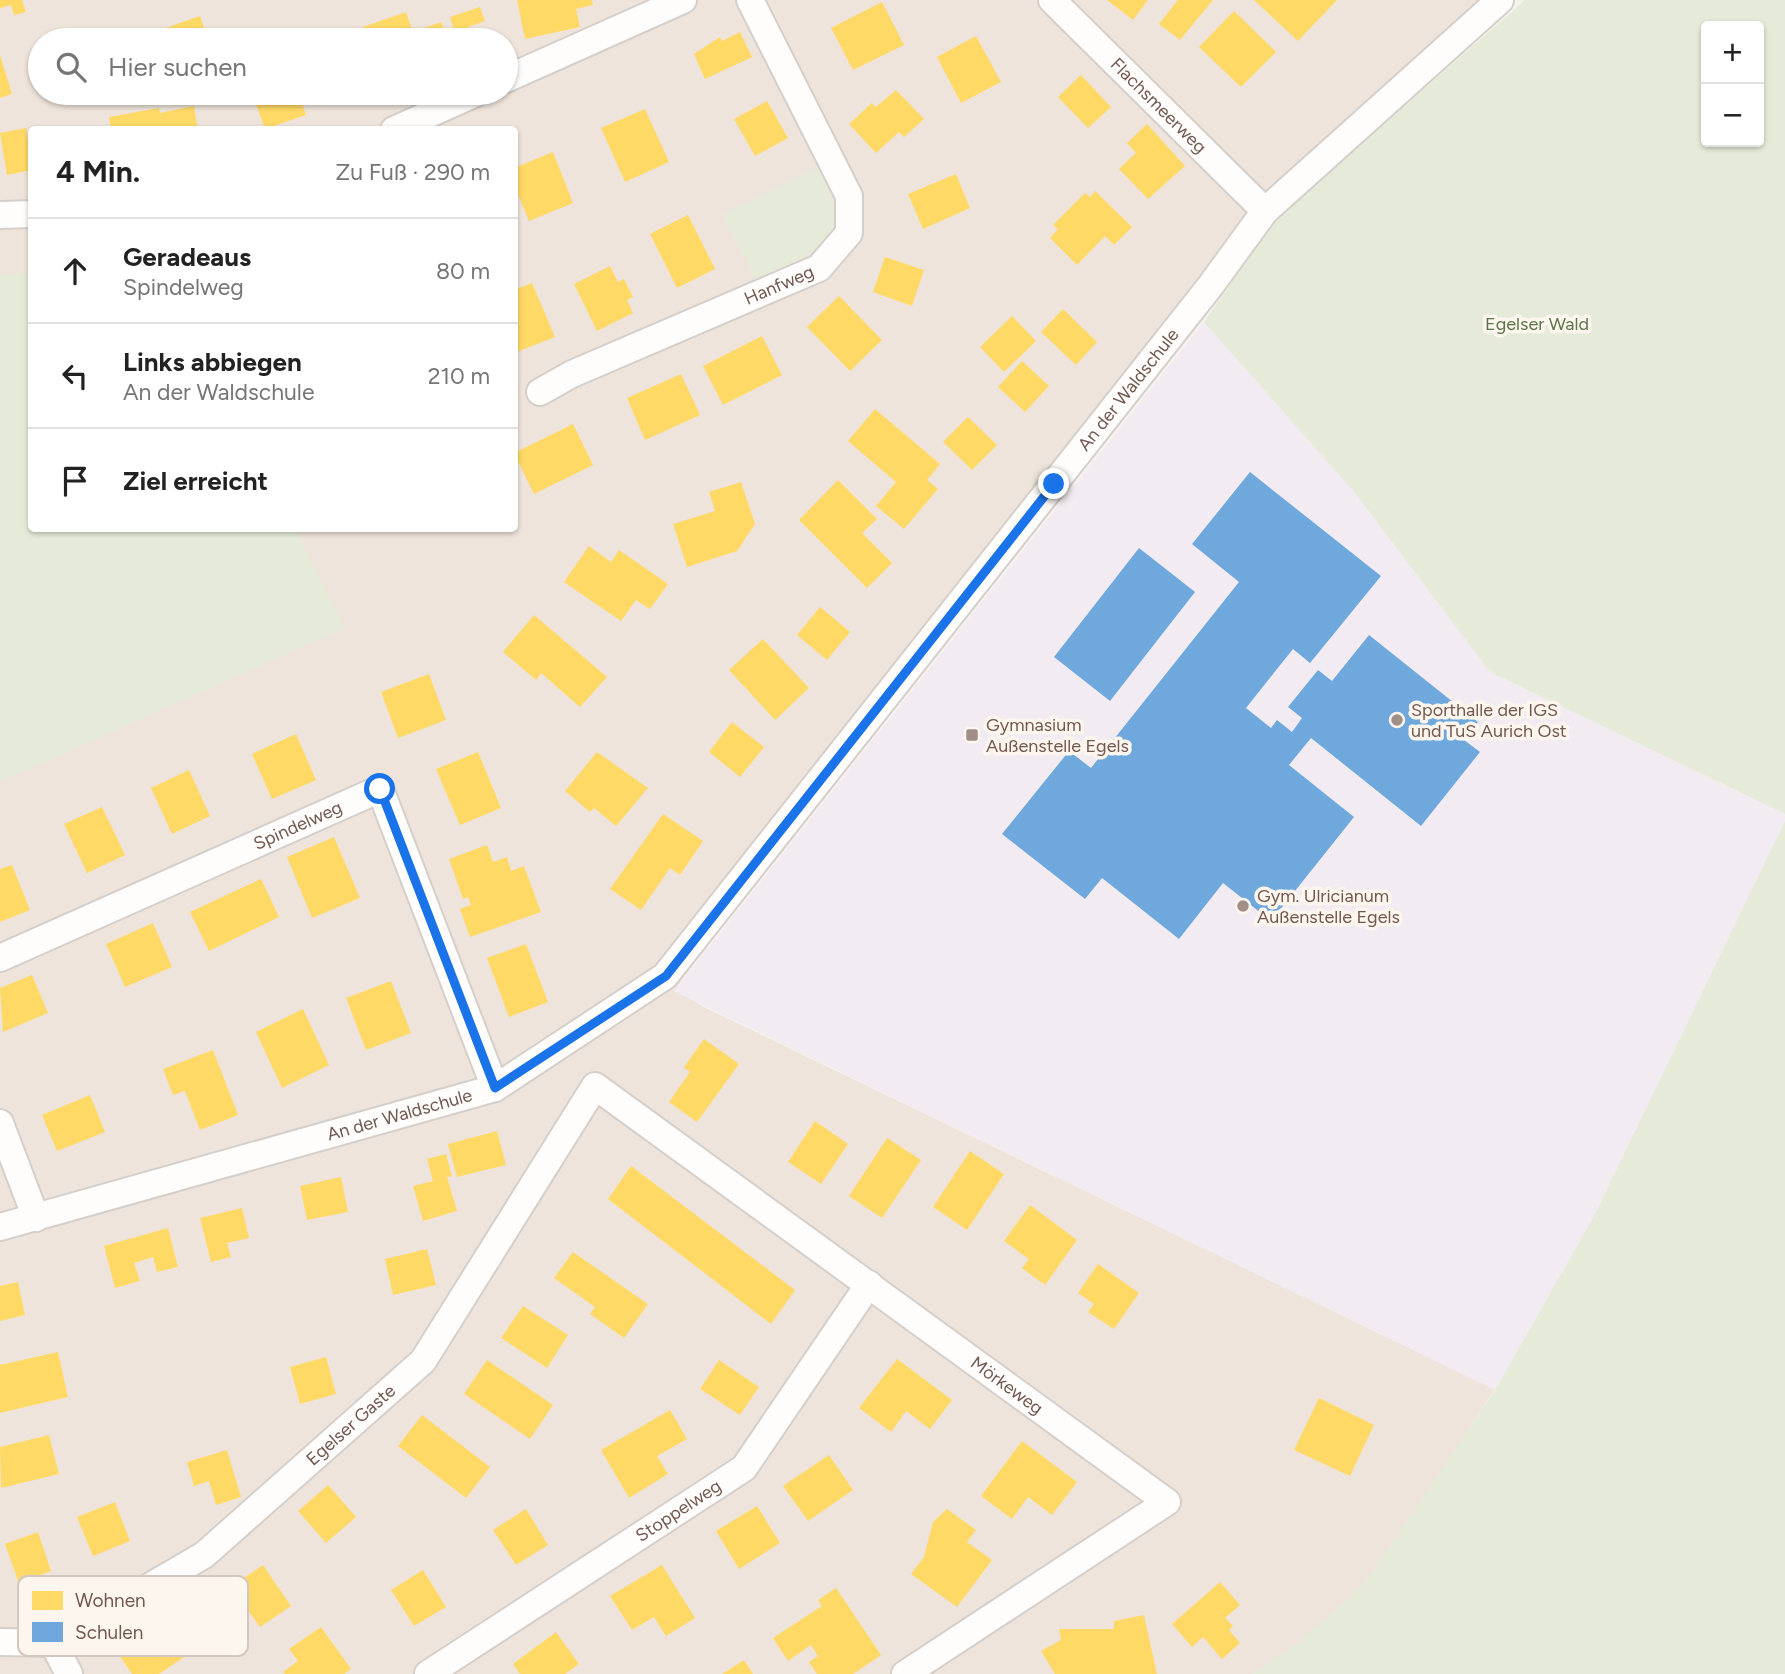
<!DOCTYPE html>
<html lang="de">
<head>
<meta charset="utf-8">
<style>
	:root { --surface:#fff; --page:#f6f6f6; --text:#222; --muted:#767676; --line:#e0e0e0 }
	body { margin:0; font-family:Figtree,sans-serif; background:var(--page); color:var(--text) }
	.controls { position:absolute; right:21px; top:21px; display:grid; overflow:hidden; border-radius:7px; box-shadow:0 2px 5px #0004 }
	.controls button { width:63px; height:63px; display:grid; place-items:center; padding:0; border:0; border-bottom:2px solid var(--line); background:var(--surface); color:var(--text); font:35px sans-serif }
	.stop { position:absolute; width:21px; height:21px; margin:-16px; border:5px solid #1a73e8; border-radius:50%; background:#fff }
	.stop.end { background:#1a73e8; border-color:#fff; box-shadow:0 2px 7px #0008 }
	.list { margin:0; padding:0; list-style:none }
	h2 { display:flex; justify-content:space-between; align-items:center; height:91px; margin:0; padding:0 28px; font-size:30px }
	h2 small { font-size:23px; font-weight:400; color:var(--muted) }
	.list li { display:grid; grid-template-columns:46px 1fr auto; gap:21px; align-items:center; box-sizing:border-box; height:105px; padding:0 28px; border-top:2px solid var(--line) }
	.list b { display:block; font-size:26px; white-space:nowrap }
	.list p { margin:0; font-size:23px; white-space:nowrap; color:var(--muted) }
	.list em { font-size:23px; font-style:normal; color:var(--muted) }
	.icon { flex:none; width:38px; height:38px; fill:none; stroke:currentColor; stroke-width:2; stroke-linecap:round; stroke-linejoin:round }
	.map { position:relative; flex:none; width:1785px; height:1674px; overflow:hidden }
	.search { position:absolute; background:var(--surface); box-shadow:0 2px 5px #0004; left:28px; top:28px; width:490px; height:77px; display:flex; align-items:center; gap:18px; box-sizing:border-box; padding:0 24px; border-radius:38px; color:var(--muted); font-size:26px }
	.panel { position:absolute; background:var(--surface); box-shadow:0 2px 5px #0004; left:28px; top:126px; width:490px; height:406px; border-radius:7px }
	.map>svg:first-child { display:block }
	.residential { fill:#eee4db; fill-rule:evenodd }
	.education { fill:#f2ebf2 }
	.green { fill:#e6ebd9; fill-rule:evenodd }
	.homes { fill:#ffd966 }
	.schools { fill:#6fa8dc }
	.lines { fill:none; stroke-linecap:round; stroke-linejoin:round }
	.street-casing { stroke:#d5cfcb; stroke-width:30 }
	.street { stroke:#fefdfc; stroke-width:26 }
	.route { stroke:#1a73e8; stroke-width:9 }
	.poi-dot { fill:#a08e87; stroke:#fdf6ef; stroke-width:2.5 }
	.labels { text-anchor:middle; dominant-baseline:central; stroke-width:7; stroke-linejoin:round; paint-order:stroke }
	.street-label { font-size:18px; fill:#725850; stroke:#fdf6ef }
	.park-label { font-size:18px; fill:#5b7649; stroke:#fdf6ef }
	.poi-label { font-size:18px; fill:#725850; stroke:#fdf6ef; text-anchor:start }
	.key { fill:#fdf6ef; stroke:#d3c7bf; stroke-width:2 }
	.key-label { font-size:19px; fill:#725850 }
</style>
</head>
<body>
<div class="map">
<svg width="1785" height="1674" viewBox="0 0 1785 1674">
	<rect width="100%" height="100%" fill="#f6f2ed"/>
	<path class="residential" d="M 0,0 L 1488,0 L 1388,90 L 1259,197 L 982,561 L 675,990 L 704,1007 L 1495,1389 L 1350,1611 L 1269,1674 L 0,1674 ZM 40,40 L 506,40 L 506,93 L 40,93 ZM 32,130 L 514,130 L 514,528 L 32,528 Z"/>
	<path class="education" d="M 1204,322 L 1355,493 L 1490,672 L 1785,814 L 1785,821 L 1593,1218 L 1495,1390 L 674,991 Z"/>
	<g class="green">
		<path d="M 1525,0 L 1785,0 L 1785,814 L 1490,672 L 1355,493 L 1204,322 L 1275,220 ZM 1759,26 L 1759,142 L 1706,142 L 1706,26 Z"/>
		<path d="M 819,167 C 856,245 819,249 756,279 L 722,215 Z"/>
		<path d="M 31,272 L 32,528 L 295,529 L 345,628 L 0,782 L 0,276 Z"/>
		<path d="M 1785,821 L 1785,1674 L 1253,1674 L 1299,1642 L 1363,1585 L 1495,1390 L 1593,1218 Z"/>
	</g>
	<g class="homes">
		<path d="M 0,0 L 22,0 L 26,12 L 14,15 L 11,5 L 0,8 Z"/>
		<path d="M 517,0 L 592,0 L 593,5 L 576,9 L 580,27 L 525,39 Z"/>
		<path d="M 1107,0 L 1148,0 L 1133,20 Z"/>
		<path d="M 1178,0 L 1213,0 L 1180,40 L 1159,24 Z"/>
		<path d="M 1254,0 L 1337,0 L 1298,41 Z"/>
		<path d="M 882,2 L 904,45 L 853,70 L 831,28 Z"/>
		<path d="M 480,7 L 485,21 L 468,27 L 470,34 L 457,39 L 450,17 Z"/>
		<path d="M 1234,11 L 1276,52 L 1241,87 L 1199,47 Z"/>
		<path d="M 406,12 L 413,32 L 441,22 L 447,40 L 356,40 L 366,36 L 363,27 Z"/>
		<path d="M 200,16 L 208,40 L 160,40 L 157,31 Z"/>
		<path d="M 740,32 L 752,57 L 705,79 L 694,54 L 720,37 L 722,41 Z"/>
		<path d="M 99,36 L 100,40 L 82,40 L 82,39 Z"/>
		<path d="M 976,36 L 1001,82 L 961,103 L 937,57 Z"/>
		<path d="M 0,55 L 12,94 L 0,98 Z"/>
		<path d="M 1081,75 L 1111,107 L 1088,128 L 1058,97 Z"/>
		<path d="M 896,90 L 924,119 L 904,137 L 899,132 L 876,153 L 849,124 L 872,103 L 876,107 Z"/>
		<path d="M 65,93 L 96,93 L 96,94 L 66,99 Z"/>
		<path d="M 252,93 L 298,93 L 306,115 L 265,129 Z"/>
		<path d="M 339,93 L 364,93 L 342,101 Z"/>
		<path d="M 767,101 L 788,138 L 755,156 L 734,119 Z"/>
		<path d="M 194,106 L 198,130 L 111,130 L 109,117 L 159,108 L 160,113 Z"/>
		<path d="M 645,109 L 669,162 L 625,182 L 601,128 Z"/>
		<path d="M 1147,124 L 1185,166 L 1148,199 L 1119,169 L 1136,153 L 1127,143 Z"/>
		<path d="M 26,128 L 32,170 L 7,175 L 0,133 Z"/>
		<path d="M 553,152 L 573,203 L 529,221 L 514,185 L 514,168 Z"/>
		<path d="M 956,174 L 970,208 L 923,229 L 908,194 Z"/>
		<path d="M 1095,191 L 1132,227 L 1114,245 L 1105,236 L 1077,265 L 1050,238 L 1058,229 L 1053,225 L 1085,193 L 1090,197 Z"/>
		<path d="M 688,215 L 715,269 L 677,288 L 650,234 Z"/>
		<path d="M 885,257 L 924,270 L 912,306 L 873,292 Z"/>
		<path d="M 610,266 L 618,282 L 624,279 L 633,297 L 627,300 L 633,313 L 597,331 L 574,284 Z"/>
		<path d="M 532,283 L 555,337 L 514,353 L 514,290 Z"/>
		<path d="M 839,296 L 882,340 L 850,371 L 807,327 Z"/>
		<path d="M 1063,309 L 1097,342 L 1076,365 L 1041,332 Z"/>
		<path d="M 1012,316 L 1036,341 L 1004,372 L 980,347 Z"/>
		<path d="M 762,336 L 782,375 L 723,405 L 703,366 Z"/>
		<path d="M 1022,361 L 1049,386 L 1025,412 L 998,387 Z"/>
		<path d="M 681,374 L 700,415 L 645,440 L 627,398 Z"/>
		<path d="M 875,409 L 940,464 L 927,480 L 938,489 L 904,529 L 876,506 L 896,482 L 848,441 Z"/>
		<path d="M 968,417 L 997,445 L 972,470 L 943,442 Z"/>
		<path d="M 573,424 L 593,465 L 534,494 L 514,453 Z"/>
		<path d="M 838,480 L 877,519 L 862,533 L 892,563 L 867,588 L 799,520 Z"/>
		<path d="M 741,482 L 755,524 L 737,551 L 687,567 L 673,524 L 715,511 L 709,492 Z"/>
		<path d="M 589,546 L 611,562 L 619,550 L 668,584 L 650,609 L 636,600 L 621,621 L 564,582 Z"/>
		<path d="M 820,607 L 850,632 L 827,660 L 797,635 Z"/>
		<path d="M 534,615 L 607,677 L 580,707 L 541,673 L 536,680 L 503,652 Z"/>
		<path d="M 763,639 L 809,688 L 775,720 L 729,670 Z"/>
		<path d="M 429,674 L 446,720 L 398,738 L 381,692 Z"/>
		<path d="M 732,722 L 764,747 L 740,777 L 709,752 Z"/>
		<path d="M 296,734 L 316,780 L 272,799 L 252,754 Z"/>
		<path d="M 478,752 L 501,808 L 460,825 L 436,769 Z"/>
		<path d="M 597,752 L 648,788 L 616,826 L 594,808 L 590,812 L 565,791 Z"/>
		<path d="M 189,770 L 210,816 L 172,834 L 151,788 Z"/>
		<path d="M 102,807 L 125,855 L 87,873 L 64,824 Z"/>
		<path d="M 663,814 L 703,841 L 680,875 L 670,868 L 641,910 L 610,889 Z"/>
		<path d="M 334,837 L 360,898 L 312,918 L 287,857 Z"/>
		<path d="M 487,845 L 493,862 L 507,857 L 511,871 L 524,866 L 541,912 L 470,937 L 460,909 L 471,905 L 468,897 L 463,899 L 449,859 Z"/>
		<path d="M 12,865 L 30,910 L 0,922 L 0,869 Z"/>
		<path d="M 261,879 L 279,917 L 209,951 L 190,912 Z"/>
		<path d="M 153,923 L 172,967 L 125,987 L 106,944 Z"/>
		<path d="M 526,944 L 548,1002 L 509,1017 L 487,958 Z"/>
		<path d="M 32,975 L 48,1013 L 3,1032 L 0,988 Z"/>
		<path d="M 391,981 L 411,1033 L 366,1050 L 346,998 Z"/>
		<path d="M 303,1009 L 329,1065 L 282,1088 L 256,1032 Z"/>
		<path d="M 704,1039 L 739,1064 L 697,1122 L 669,1102 L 690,1072 L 684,1067 Z"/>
		<path d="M 213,1050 L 238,1115 L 200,1130 L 185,1091 L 173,1095 L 163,1069 Z"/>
		<path d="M 90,1095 L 105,1132 L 57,1151 L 42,1115 Z"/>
		<path d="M 815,1121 L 848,1144 L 821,1184 L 788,1162 Z"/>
		<path d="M 497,1131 L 506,1165 L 457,1177 L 448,1144 Z"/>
		<path d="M 887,1138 L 921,1160 L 882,1218 L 849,1196 Z"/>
		<path d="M 970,1151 L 1004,1174 L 967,1230 L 933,1207 Z"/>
		<path d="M 446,1154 L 452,1176 L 447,1177 L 457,1211 L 423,1221 L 413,1186 L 433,1181 L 427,1159 Z"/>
		<path d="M 631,1166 L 795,1290 L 771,1324 L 608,1199 Z"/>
		<path d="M 341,1177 L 348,1212 L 307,1220 L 300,1186 Z"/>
		<path d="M 1030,1205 L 1077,1240 L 1045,1285 L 1022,1268 L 1029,1259 L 1004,1241 Z"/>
		<path d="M 242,1208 L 249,1238 L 227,1243 L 231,1257 L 211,1262 L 200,1218 Z"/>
		<path d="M 168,1228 L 178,1267 L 157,1272 L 153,1257 L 134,1263 L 140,1281 L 115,1288 L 104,1246 Z"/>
		<path d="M 427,1249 L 436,1285 L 393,1295 L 385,1259 Z"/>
		<path d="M 573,1252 L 648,1304 L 624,1338 L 590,1314 L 595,1307 L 554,1278 Z"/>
		<path d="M 1098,1264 L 1139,1293 L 1114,1329 L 1088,1312 L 1094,1304 L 1078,1293 Z"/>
		<path d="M 18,1282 L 25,1315 L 0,1321 L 0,1286 Z"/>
		<path d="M 523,1306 L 568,1335 L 547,1368 L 501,1338 Z"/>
		<path d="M 58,1352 L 68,1397 L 0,1413 L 0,1365 Z"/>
		<path d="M 326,1357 L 336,1394 L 300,1404 L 290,1367 Z"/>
		<path d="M 897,1359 L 952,1400 L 930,1429 L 906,1411 L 891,1432 L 859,1408 Z"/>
		<path d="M 487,1360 L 553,1405 L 530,1439 L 464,1394 Z"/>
		<path d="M 719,1360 L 759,1387 L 740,1415 L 700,1389 Z"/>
		<path d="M 1319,1398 L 1374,1425 L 1350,1476 L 1294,1450 Z"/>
		<path d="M 670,1410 L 687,1439 L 657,1456 L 668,1474 L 629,1498 L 601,1450 Z"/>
		<path d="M 422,1415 L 490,1467 L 466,1498 L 398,1446 Z"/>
		<path d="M 49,1435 L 59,1474 L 1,1488 L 0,1447 Z"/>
		<path d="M 1022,1441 L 1077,1482 L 1052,1515 L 1028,1497 L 1012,1519 L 981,1496 Z"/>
		<path d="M 227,1450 L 241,1497 L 216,1505 L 209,1481 L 194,1486 L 187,1462 Z"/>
		<path d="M 829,1455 L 853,1490 L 808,1521 L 783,1486 Z"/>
		<path d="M 328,1485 L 356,1517 L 326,1543 L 298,1511 Z"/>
		<path d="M 115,1502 L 130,1541 L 93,1556 L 77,1517 Z"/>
		<path d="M 757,1506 L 780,1543 L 739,1569 L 716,1531 Z"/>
		<path d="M 526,1509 L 548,1545 L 516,1565 L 493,1530 Z"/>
		<path d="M 947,1509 L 976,1530 L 967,1542 L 992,1560 L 957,1607 L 911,1574 L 924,1557 L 933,1522 Z"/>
		<path d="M 38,1532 L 51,1571 L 19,1583 L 5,1544 Z"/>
		<path d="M 263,1565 L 291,1606 L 260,1627 L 242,1602 L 233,1608 L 222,1593 Z"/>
		<path d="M 662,1565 L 695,1618 L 666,1636 L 654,1617 L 632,1630 L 610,1596 Z"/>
		<path d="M 423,1570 L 446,1607 L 414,1626 L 391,1590 Z"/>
		<path d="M 1220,1582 L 1240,1605 L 1225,1618 L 1233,1626 L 1229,1630 L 1240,1643 L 1222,1659 L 1203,1637 L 1192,1647 L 1172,1624 Z"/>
		<path d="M 836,1588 L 881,1655 L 853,1674 L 817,1674 L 809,1662 L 818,1656 L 811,1645 L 788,1661 L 773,1638 L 822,1606 L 818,1600 Z"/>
		<path d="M 1144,1615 L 1157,1674 L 1055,1674 L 1041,1651 L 1061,1640 L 1059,1629 L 1114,1629 L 1114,1621 Z"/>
		<path d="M 165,1624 L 187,1655 L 159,1674 L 132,1674 L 119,1655 Z"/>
		<path d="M 321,1627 L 351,1669 L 344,1674 L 285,1674 L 283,1672 L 298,1661 L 289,1649 Z"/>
		<path d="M 556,1632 L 579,1664 L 565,1674 L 520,1674 L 513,1664 Z"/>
		<path d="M 744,1660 L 753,1674 L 722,1674 Z"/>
	</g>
	<g class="schools">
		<path d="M 1250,472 L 1381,576 L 1310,663 L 1293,649 L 1246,708 L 1271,728 L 1277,720 L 1292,732 L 1302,718 L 1288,707 L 1318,670 L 1332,681 L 1369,635 L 1478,722 L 1464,740 L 1480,752 L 1421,826 L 1311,738 L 1289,765 L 1354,817 L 1271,921 L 1223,883 L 1179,939 L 1102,878 L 1085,899 L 1002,834 L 1069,751 L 1091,768 L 1239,582 L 1192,544 Z"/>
		<path d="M 1139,548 L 1195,592 L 1110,701 L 1054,657 Z"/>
	</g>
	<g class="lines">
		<g class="street-casing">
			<g id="street">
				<path id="s1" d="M 1052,0 L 1265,211"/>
				<path d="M 506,79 L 683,0"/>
				<path d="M 394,130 L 476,93"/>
				<path d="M 0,215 L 32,214"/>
				<path id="s2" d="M 540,392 L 572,374 L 819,268 L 849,233 L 849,196 L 750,0"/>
				<path id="s3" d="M 0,958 L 380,789 L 495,1088"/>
				<path d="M 0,1123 L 36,1218"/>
				<path id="s4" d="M 0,1227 L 495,1088 L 665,976 L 1211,285 L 1265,211 L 1500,0"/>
				<path id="s5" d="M 0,1642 L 53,1643 L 204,1555 L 423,1361 L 595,1086 L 1167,1502 L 905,1674"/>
				<path d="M 53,1643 L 69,1674"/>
				<path id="s6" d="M 428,1674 L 744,1468 L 869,1284"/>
			</g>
		</g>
		<use href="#street" class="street"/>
	</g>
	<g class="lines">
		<path class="route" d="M 380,789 L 495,1088 L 666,976 L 1054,484"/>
	</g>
	<g class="poi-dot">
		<circle cx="1397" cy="720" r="7"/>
		<rect x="965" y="728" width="14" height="14" rx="3.5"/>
		<circle cx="1243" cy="906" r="7"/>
	</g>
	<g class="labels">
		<g class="street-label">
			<text stroke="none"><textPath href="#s1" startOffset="150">Flachsmeerweg</textPath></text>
			<text stroke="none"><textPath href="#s2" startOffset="262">Hanfweg</textPath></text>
			<text stroke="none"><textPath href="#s4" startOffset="1465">An der Waldschule</textPath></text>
			<text stroke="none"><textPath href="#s3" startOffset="326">Spindelweg</textPath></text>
			<text stroke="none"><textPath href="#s4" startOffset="415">An der Waldschule</textPath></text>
			<text stroke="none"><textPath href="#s5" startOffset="1354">Mörkeweg</textPath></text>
			<text stroke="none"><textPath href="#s5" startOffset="424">Egelser Gaste</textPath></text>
			<text stroke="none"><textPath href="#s6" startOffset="299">Stoppelweg</textPath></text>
		</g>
		<g class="park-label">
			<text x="1537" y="324">Egelser Wald</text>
		</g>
		<g class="poi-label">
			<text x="1411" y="710">Sporthalle der IGS<tspan x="1411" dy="21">und TuS Aurich Ost</tspan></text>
			<text x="986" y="725">Gymnasium<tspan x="986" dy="21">Außenstelle Egels</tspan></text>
			<text x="1257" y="896">Gym. Ulricianum<tspan x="1257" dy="21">Außenstelle Egels</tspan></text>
		</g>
	</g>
	<rect x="18" y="1576" width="230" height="80" rx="10" class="key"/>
	<rect x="32" y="1591" width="31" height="19" fill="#ffd966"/>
	<rect x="32" y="1622" width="31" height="20" fill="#6fa8dc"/>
	<g class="key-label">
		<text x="75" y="1607">Wohnen</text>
		<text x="75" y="1639">Schulen</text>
	</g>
</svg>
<div class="controls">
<button>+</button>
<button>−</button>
</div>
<div class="stop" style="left:380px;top:789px"></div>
<div class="stop end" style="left:1054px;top:484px"></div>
<div class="search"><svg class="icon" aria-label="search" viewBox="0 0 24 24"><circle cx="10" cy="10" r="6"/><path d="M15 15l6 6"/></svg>Hier suchen</div>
<section class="panel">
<h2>4 Min.<small>Zu Fuß · 290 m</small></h2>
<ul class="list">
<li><svg class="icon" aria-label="ahead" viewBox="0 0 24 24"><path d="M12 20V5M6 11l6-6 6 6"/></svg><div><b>Geradeaus</b><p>Spindelweg</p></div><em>80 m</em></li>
<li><svg class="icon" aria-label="left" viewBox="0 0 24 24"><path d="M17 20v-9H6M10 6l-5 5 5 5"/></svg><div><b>Links abbiegen</b><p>An der Waldschule</p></div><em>210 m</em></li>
<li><svg class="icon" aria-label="arrive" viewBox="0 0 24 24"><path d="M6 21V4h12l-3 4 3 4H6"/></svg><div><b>Ziel erreicht</b></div></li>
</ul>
</section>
</div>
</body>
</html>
